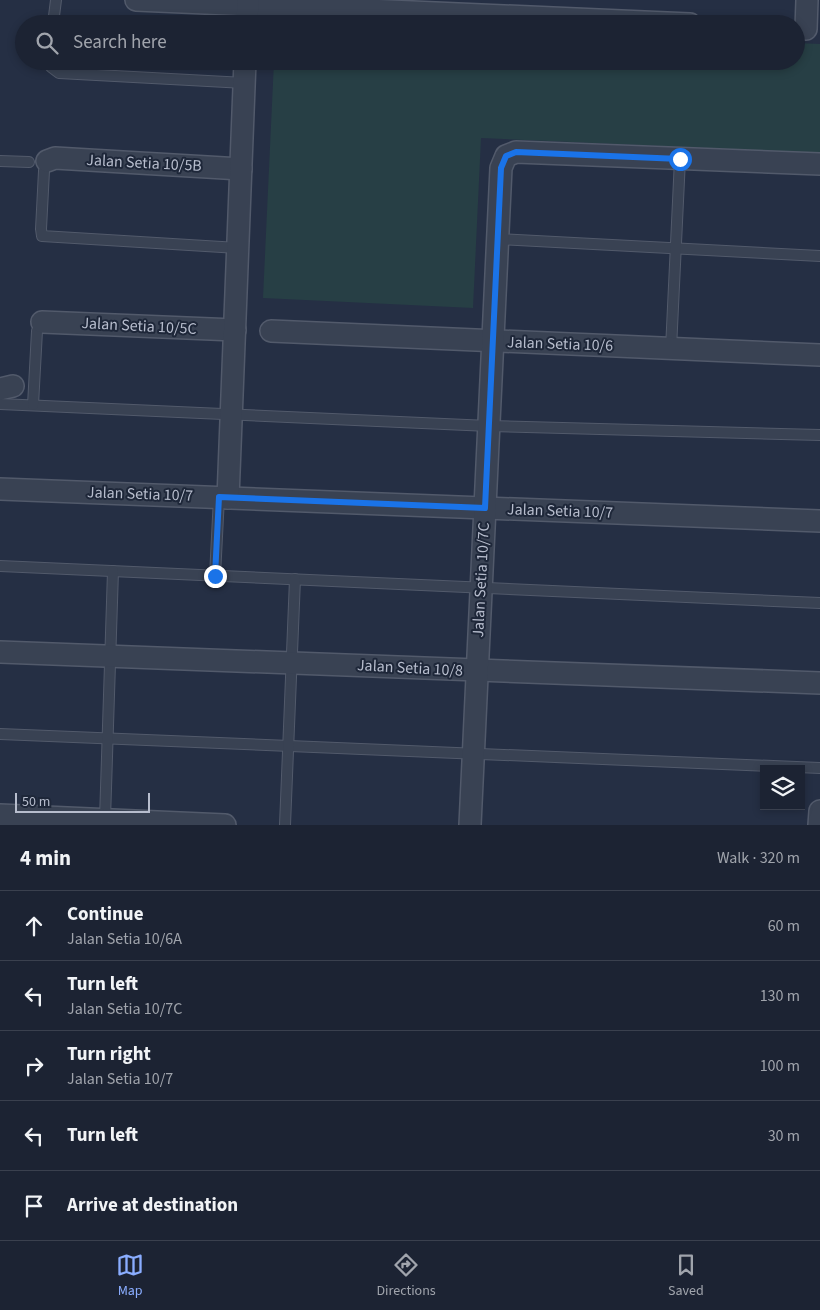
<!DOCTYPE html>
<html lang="en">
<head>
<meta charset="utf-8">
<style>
	:root { --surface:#1c2333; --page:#252b3b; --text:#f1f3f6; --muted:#a0a4ac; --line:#3a404e; --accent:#8aadff }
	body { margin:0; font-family:"Source Sans 3",sans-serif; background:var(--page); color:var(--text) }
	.controls { position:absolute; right:15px; bottom:15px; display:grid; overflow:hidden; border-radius:0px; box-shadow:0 2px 8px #0003 }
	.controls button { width:45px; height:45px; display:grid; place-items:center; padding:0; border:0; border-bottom:1px solid var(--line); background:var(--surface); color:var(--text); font:25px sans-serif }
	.scale { position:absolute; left:15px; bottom:12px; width:135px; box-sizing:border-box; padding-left:5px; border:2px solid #b7bdcd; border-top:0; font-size:14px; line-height:18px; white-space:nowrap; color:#b7bdcd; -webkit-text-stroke:4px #1e2739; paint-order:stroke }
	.stop { position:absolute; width:15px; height:15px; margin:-11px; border:4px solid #1a73e8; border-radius:50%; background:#fff }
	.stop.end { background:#1a73e8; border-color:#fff; box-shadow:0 1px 5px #0008 }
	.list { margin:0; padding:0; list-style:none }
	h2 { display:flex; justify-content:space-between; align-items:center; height:65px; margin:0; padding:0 20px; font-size:21px }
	h2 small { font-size:16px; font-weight:400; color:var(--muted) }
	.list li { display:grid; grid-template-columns:32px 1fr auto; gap:15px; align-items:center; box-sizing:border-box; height:70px; padding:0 20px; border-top:1px solid var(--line) }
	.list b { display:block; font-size:19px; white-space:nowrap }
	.list p { margin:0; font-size:16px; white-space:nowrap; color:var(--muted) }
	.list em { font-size:16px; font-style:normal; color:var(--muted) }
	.icon { flex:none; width:28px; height:28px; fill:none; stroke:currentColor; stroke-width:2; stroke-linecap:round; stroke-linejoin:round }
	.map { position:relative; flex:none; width:820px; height:825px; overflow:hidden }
	.search { position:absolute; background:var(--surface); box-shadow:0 2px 8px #0003; left:15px; right:15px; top:15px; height:55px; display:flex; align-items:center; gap:12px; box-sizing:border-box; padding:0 18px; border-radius:28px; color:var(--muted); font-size:19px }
	.sheet { height:415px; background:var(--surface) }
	nav { display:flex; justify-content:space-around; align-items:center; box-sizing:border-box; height:70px; border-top:1px solid var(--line); background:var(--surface); font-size:14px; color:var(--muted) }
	nav a { display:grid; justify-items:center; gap:2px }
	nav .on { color:var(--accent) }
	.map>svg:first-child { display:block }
	.green { fill:#273f45 }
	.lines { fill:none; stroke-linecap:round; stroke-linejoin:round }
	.lane-casing { stroke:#525a6b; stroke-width:12 }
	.street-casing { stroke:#525a6b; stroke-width:24 }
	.lane { stroke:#394253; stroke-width:10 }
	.street { stroke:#394253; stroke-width:21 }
	.route { stroke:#1a73e8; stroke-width:6 }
	.labels { text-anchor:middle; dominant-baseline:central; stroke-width:4; stroke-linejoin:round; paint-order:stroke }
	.street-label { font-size:16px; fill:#b7bdcd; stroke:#1e2739 }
</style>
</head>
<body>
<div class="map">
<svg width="820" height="825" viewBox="0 0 820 825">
	<rect width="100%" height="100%" fill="#252f44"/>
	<g class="green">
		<path d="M 275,19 L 371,24 L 275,24 Z"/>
		<path d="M 796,43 L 820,44 L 820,153 L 481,138 L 473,308 L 263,298 L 274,61 L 796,61 Z"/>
	</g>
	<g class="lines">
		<g class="lane-casing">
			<g id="lane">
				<path d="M 53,24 L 56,0"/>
				<path d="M 51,61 L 51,67 L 59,73 L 245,83"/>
				<path d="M 0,161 L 29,162"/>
				<path d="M 47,161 L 44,171 L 41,229 L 42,236 L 238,248"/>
				<path d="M 498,239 L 820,256"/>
				<path d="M 671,349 L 680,159"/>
				<path d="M 0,404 L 489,426 L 820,435"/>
				<path d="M 33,405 L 37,331 L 42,322"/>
				<path d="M 0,566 L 820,603"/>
				<path d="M 215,576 L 219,497"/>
				<path d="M 0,734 L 820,768"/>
				<path d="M 105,819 L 113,571"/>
				<path d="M 285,825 L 295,579"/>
			</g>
		</g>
		<g class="street-casing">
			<g id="street">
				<path d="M 136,0 L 690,24"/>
				<path d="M 247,24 L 248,0"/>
				<path d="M 806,29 L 807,0"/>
				<path d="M 47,161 L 55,158 L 241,169"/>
				<path d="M 42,322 L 235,330"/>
				<path d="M 271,331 L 820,355"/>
				<path d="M 0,389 L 13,386"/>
				<path d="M 0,489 L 820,521"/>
				<path d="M 228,498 L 245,61"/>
				<path d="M 0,652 L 820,683"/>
				<path d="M 0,815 L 225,825"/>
				<path d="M 470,825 L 501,168 L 506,156 L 516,152 L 820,164"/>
				<path d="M 819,825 L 820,811"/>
			</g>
		</g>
		<use href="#lane" class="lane"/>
		<use href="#street" class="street"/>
	</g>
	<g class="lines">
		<path class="route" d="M 215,576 L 219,497 L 485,508 L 501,168 L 506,156 L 516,152 L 680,159"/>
	</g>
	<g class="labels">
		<g class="street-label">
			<text transform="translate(144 163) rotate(3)">Jalan Setia 10/5B</text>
			<text transform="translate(139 326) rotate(3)">Jalan Setia 10/5C</text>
			<text transform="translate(560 344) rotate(2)">Jalan Setia 10/6</text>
			<text transform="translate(140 494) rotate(2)">Jalan Setia 10/7</text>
			<text transform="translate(560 511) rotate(2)">Jalan Setia 10/7</text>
			<text transform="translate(481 580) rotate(-87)">Jalan Setia 10/7C</text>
			<text transform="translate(410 668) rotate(3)">Jalan Setia 10/8</text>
		</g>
	</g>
</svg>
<div class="controls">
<button><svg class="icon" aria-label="layers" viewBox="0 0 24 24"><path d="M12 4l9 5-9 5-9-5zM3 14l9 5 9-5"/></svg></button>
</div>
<div class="scale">50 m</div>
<div class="stop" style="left:680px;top:159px"></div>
<div class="stop end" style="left:215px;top:576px"></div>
<div class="search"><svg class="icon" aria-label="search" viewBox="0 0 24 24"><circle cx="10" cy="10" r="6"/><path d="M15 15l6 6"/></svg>Search here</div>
</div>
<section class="sheet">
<h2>4 min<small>Walk · 320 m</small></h2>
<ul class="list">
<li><svg class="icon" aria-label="ahead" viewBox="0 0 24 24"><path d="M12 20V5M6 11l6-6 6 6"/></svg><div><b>Continue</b><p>Jalan Setia 10/6A</p></div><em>60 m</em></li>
<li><svg class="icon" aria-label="left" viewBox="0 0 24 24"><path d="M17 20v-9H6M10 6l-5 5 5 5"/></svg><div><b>Turn left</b><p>Jalan Setia 10/7C</p></div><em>130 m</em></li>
<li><svg class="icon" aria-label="right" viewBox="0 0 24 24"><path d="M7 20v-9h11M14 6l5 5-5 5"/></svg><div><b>Turn right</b><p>Jalan Setia 10/7</p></div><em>100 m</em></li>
<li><svg class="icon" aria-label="left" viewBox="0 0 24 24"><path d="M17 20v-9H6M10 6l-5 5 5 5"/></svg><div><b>Turn left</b></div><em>30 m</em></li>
<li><svg class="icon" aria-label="arrive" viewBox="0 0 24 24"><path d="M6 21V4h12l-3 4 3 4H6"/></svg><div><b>Arrive at destination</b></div></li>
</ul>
</section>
<nav>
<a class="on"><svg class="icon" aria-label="map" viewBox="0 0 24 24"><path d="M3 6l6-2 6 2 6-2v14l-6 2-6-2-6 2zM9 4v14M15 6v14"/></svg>Map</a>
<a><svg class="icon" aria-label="directions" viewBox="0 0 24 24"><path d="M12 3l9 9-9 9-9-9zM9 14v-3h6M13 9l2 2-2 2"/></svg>Directions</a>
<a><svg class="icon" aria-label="saved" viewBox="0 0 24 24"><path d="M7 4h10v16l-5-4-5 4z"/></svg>Saved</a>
</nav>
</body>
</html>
